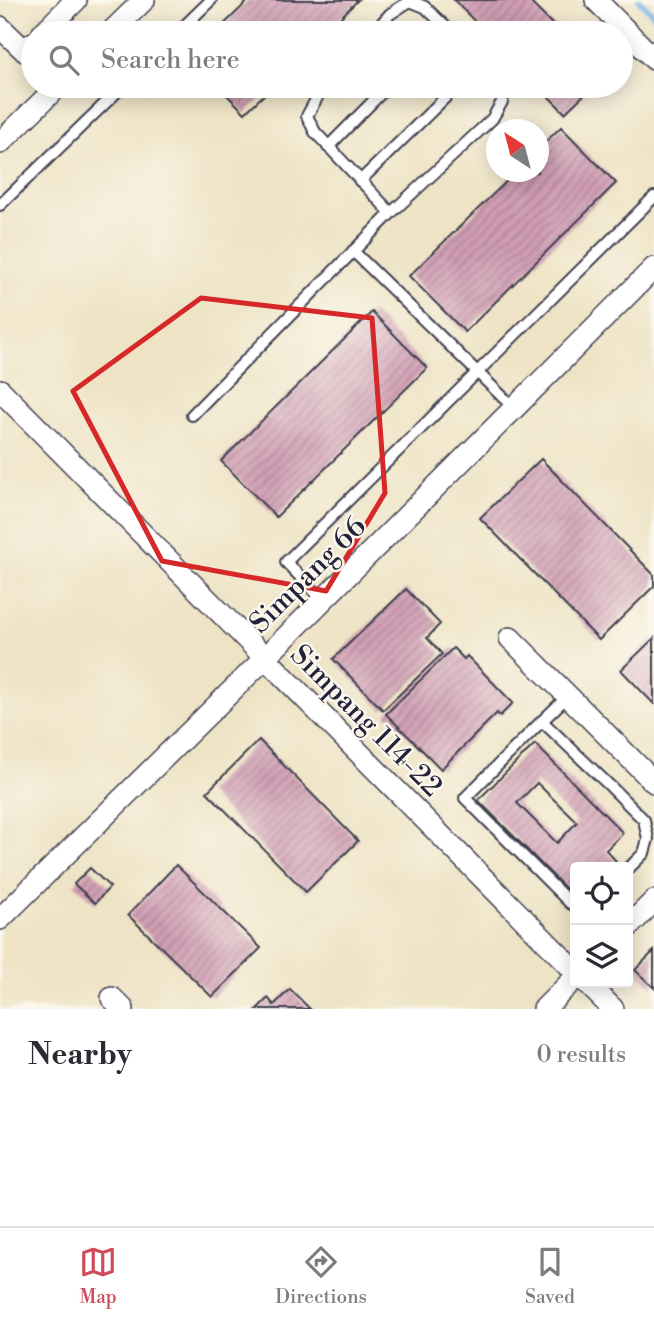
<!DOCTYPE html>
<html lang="en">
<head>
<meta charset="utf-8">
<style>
	:root { --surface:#fff; --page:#f2f2f3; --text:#2b2b33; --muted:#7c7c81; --line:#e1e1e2; --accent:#d1495b }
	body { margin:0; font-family:"Libre Bodoni",serif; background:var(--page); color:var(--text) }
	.controls { position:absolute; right:21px; bottom:21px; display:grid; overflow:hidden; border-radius:7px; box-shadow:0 4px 18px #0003 }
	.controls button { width:63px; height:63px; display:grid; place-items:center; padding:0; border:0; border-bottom:2px solid var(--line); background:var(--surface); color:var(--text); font:35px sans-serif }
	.compass { position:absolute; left:486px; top:119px; width:63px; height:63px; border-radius:50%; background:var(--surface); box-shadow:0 4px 18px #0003; rotate:324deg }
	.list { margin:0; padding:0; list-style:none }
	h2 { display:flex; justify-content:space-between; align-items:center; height:91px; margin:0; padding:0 28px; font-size:30px }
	h2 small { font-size:23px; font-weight:400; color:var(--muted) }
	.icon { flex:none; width:38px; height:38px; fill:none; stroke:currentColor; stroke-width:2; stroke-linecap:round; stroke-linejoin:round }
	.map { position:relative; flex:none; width:654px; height:1009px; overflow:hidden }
	.search { position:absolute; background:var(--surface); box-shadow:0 4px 18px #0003; left:21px; right:21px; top:21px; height:77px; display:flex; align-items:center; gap:18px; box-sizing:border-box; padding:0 24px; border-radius:38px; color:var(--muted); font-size:26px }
	.sheet { height:217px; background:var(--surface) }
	nav { display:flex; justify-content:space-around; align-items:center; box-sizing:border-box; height:98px; border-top:2px solid var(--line); background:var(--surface); font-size:19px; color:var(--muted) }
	nav a { display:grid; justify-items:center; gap:4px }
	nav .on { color:var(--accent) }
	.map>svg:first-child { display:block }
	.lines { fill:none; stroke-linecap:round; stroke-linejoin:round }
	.stream { stroke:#74b5e8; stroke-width:6 }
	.building { fill:url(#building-hatch); fill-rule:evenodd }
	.lane-casing { stroke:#413f50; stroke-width:14 }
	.street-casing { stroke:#413f50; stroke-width:24 }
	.lane { stroke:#fff; stroke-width:10 }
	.street { stroke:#fff; stroke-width:21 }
	.marked { fill:none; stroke:#d62828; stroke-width:5; stroke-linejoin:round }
	.labels { text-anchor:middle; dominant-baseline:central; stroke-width:5; stroke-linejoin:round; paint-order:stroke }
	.street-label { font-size:28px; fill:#22223b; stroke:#fbf7ec }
</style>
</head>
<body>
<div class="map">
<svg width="654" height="1009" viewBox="0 0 654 1009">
	<defs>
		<pattern id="building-hatch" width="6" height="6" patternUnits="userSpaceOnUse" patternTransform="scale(1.75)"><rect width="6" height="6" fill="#d09db3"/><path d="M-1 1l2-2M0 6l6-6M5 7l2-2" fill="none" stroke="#a88093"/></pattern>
	</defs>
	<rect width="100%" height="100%" fill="#fbf7ec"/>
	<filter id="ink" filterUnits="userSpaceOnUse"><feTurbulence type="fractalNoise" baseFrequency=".0143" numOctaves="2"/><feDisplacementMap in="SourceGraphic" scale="14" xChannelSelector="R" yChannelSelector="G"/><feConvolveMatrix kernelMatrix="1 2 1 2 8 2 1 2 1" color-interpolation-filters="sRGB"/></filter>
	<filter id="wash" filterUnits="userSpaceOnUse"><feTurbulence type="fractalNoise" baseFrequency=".00686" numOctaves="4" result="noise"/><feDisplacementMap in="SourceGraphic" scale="28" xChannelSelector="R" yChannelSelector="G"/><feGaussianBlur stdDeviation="1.57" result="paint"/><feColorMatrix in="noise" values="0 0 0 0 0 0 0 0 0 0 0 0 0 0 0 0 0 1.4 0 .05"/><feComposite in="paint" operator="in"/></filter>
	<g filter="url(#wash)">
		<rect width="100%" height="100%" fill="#eee3c5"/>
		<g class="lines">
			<path class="stream" d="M 639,0 L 654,15"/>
		</g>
		<g id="blocks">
			<g class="building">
				<path d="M 249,0 L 358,0 L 325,33 L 215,33 Z"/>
				<path d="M 454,0 L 528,0 L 561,33 L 486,33 Z"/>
				<path d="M 218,86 L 273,86 L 245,113 Z"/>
				<path d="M 538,86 L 593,86 L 565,113 Z"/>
				<path d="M 561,127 L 616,183 L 465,332 L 409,276 L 516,172 L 538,172 L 538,149 Z"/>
				<path d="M 372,312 L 427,368 L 276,517 L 221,461 Z"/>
				<path d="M 541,459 L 654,575 L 654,586 L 599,640 L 480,518 Z"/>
				<path d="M 406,589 L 440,624 L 427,638 L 442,654 L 383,710 L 333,659 Z"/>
				<path d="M 654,638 L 654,704 L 621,670 Z"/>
				<path d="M 453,648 L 464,659 L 467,656 L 513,703 L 500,716 L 497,713 L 441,769 L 386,714 Z"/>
				<path d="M 259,740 L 358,841 L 306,892 L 207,792 Z"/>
				<path d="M 535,744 L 623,833 L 606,850 L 616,861 L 610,867 L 575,867 L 575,879 L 566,889 L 478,800 ZM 537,783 L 577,822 L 557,843 L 517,803 Z"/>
				<path d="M 176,865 L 261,948 L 212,997 L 128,915 Z"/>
				<path d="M 90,868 L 110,887 L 95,903 L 74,884 Z"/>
				<path d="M 654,951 L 654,988 L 635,970 Z"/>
				<path d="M 290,989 L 310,1009 L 257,1009 L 268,998 L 274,1005 Z"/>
			</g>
		</g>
	</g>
	<g filter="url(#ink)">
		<use href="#blocks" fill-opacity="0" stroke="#413f50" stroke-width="2"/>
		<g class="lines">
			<g class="lane-casing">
				<g id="lane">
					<path d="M 177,33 L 211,0"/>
					<path d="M 373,33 L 390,14 L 410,1 L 425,7 L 452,33"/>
					<path d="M 327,86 L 319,94 L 307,116 L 315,132 L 391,213"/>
					<path d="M 328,147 L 388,86"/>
					<path d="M 360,181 L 457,86"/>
					<path d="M 0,205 L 123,86"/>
					<path d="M 353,251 L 514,408"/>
					<path d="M 192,415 L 391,213 L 492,119 L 502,102 L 505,91 L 501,86"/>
					<path d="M 323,600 L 286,562 L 654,197"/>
					<path d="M 542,721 L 568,696"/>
					<path d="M 575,906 L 570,903 L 465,798 L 542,721 L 610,786 L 644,820 L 648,839 L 644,853 L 628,869"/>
				</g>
			</g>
			<g class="street-casing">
				<g id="street">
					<path d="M 596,0 L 654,59"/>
					<path d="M 0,27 L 25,51 L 33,43"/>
					<path d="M 43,33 L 76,0"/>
					<path d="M 110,33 L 144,0"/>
					<path d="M 0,143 L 58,86"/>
					<path d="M 0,390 L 575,971"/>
					<path d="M 510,638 L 654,782"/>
					<path d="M 0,919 L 264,659 L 654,268"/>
					<path d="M 628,927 L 654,901"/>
					<path d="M 587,983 L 613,1009"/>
					<path d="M 112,998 L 123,1009"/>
					<path d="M 544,1009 L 575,978"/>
				</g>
			</g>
			<use href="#lane" class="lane"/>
			<use href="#street" class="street"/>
		</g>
	</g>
	<path class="marked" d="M 201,298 L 372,318 L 385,493 L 326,591 L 162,561 L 73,391 Z"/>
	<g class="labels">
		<g class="street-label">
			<text transform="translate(308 575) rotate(-45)">Simpang 66</text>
			<text transform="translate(366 721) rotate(45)">Simpang 114-22</text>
		</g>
	</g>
</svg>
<div class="controls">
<button><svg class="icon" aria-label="locate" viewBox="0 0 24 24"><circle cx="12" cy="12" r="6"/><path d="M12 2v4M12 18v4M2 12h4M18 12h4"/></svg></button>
<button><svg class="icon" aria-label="layers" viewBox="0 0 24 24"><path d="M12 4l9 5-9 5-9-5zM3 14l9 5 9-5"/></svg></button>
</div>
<svg class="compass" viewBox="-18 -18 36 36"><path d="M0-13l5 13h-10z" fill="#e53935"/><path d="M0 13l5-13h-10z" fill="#7c7c81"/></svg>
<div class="search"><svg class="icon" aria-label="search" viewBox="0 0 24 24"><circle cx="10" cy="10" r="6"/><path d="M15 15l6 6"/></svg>Search here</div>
</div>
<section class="sheet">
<h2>Nearby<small>0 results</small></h2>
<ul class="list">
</ul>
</section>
<nav>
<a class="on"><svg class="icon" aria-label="map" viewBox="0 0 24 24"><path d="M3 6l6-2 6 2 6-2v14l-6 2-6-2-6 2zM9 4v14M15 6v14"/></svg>Map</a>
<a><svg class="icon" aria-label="directions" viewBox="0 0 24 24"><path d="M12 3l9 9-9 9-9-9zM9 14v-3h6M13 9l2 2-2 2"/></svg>Directions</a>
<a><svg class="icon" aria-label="saved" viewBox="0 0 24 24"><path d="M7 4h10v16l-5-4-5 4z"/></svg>Saved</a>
</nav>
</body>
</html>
